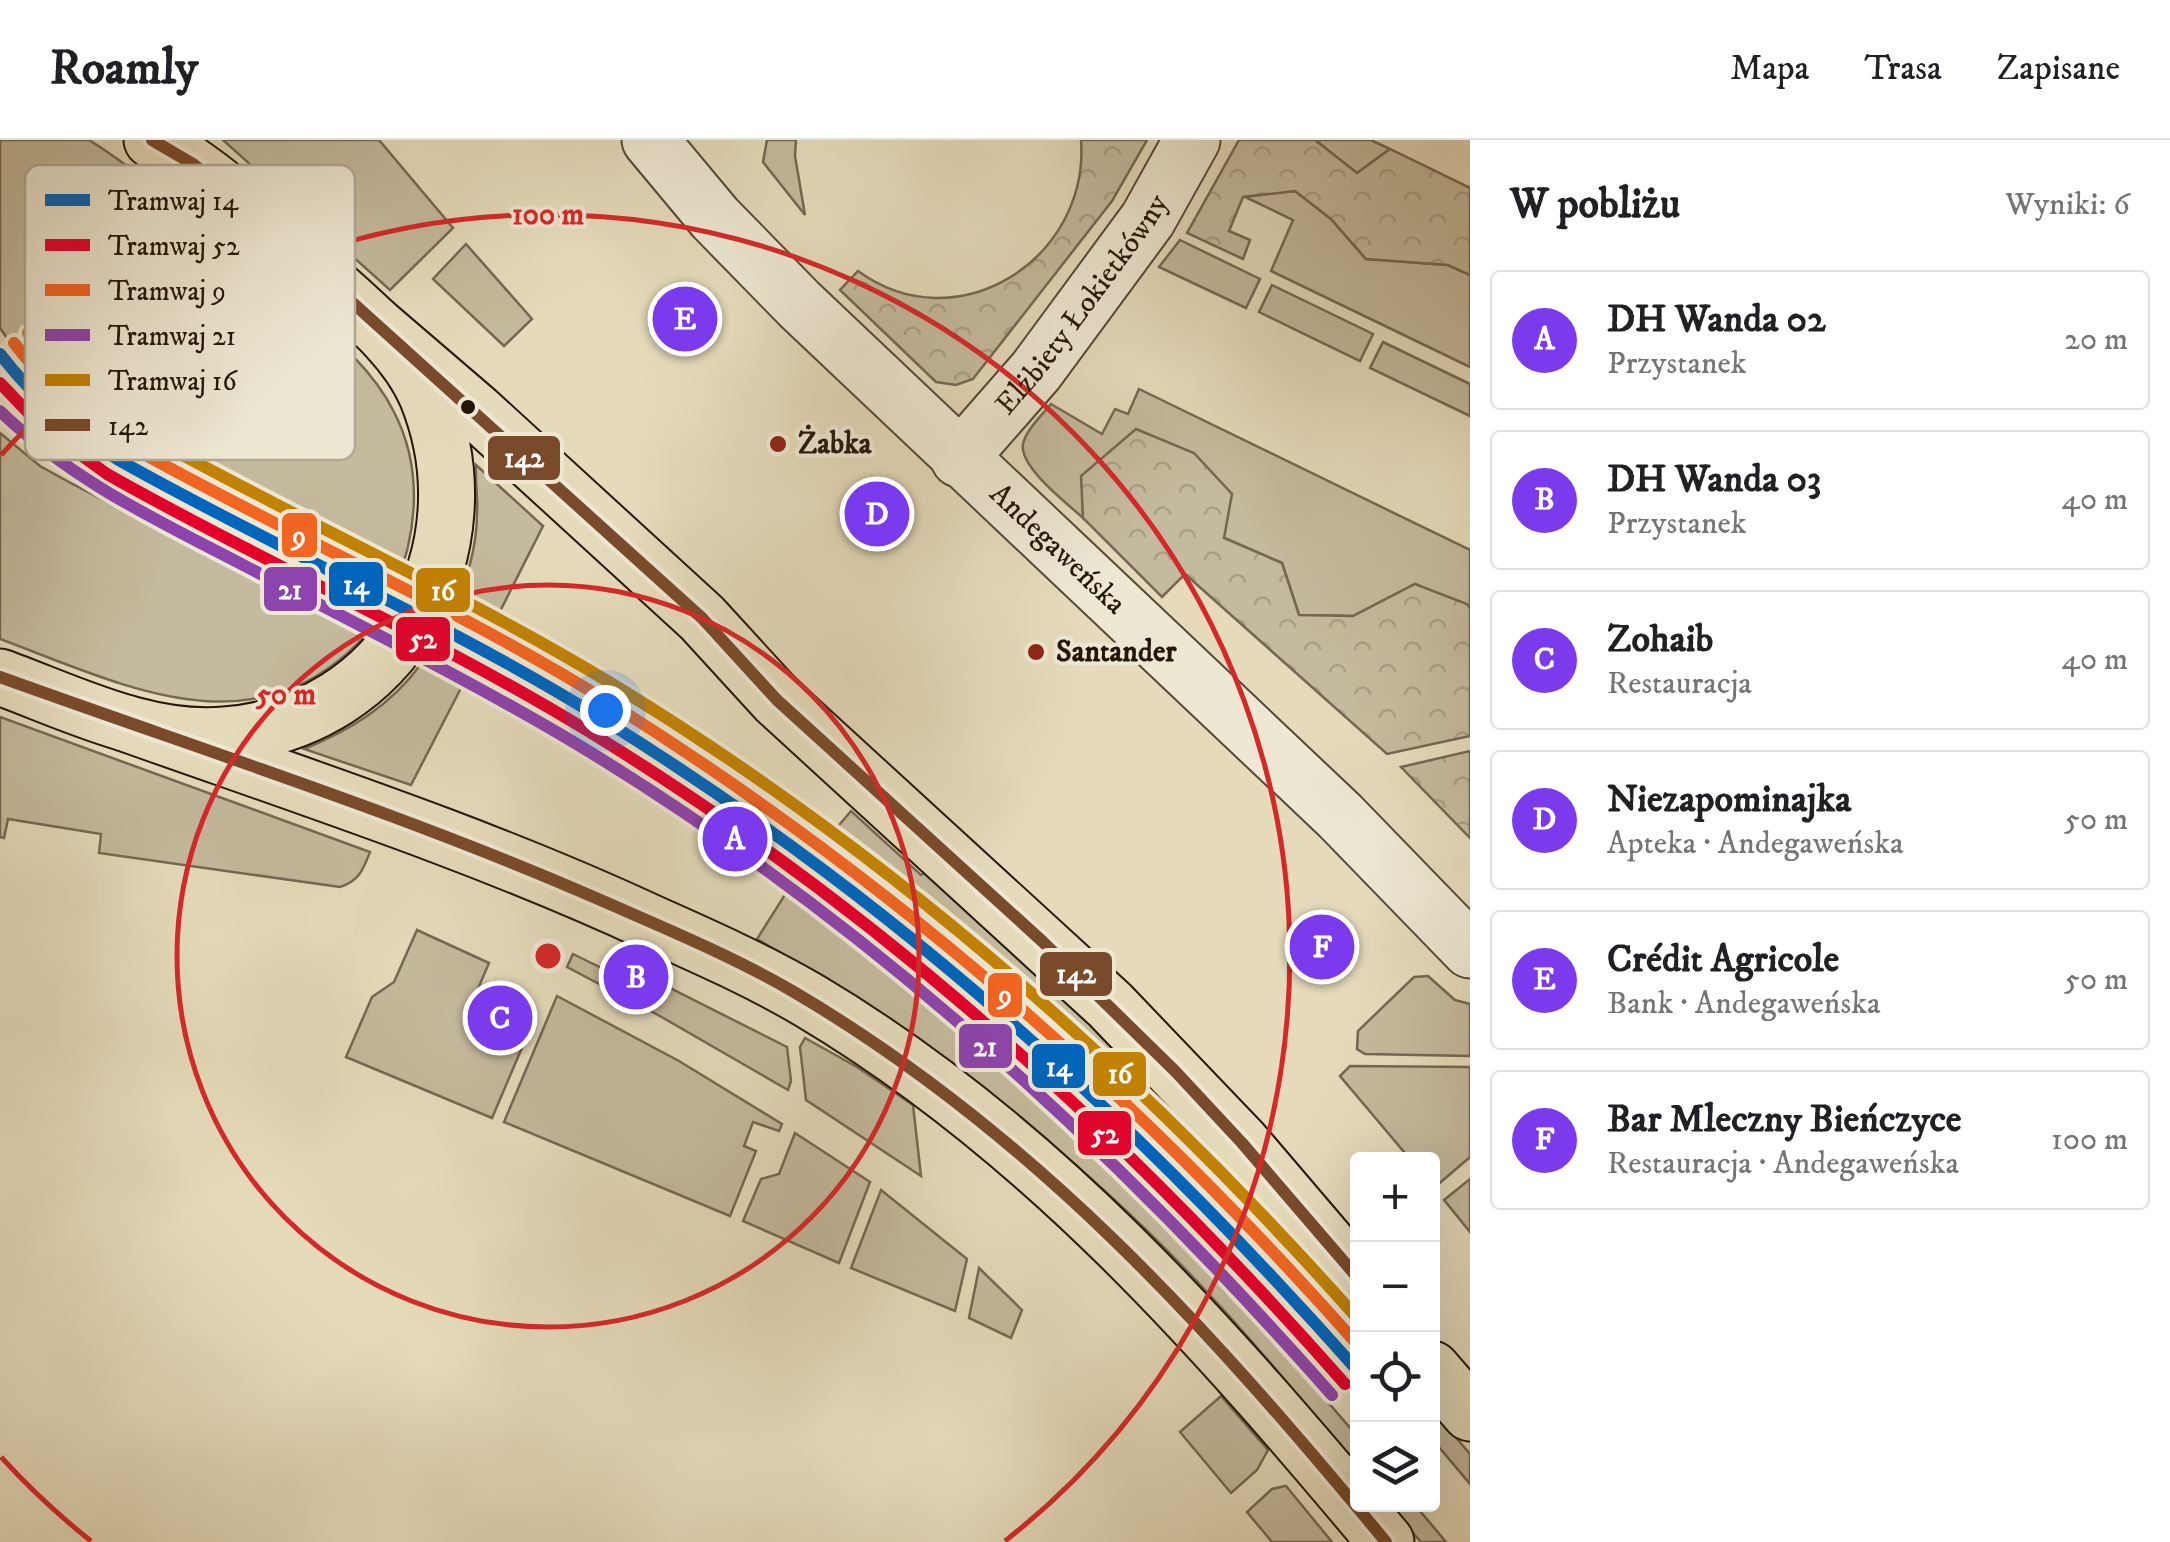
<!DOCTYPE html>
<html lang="pl">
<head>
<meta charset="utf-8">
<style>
	:root { --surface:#fff; --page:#f2f2f2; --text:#202124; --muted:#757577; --line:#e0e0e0; --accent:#7c3aed }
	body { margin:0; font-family:"IM FELL DW Pica",serif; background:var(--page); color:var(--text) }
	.controls { position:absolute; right:30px; bottom:30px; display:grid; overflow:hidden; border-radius:10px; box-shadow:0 10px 40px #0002 }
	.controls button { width:90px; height:90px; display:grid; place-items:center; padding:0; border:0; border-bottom:2px solid var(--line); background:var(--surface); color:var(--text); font:50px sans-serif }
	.you { position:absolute; left:605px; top:570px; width:35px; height:35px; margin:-25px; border:8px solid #fff; border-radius:50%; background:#1a73e8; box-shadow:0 0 0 15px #1a73e833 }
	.badge { display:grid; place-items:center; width:65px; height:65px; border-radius:50%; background:var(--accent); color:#fff; font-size:32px; font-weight:700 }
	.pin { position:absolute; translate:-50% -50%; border:5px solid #fff; box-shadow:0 2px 10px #0006 }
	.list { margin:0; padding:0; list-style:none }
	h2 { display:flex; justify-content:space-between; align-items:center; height:130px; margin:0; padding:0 40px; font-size:42px }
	h2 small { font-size:32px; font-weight:400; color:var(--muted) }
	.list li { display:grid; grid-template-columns:65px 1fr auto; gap:30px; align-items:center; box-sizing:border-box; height:140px; margin:0 20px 20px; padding:0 20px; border:2px solid var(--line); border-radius:10px }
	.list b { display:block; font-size:38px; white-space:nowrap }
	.list p { margin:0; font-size:32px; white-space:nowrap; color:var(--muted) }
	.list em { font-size:32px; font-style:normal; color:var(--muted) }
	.icon { flex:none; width:55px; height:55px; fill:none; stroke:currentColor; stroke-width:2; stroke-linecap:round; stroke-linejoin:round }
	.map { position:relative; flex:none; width:1470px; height:1402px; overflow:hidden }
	header { display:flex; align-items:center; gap:60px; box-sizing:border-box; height:140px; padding:0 50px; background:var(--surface); border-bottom:2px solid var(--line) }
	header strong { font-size:48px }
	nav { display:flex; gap:55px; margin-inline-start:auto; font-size:35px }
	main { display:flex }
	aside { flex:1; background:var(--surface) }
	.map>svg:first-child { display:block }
	.green { fill:#c4ba9d; stroke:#746853; stroke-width:2.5 }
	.forest { fill:url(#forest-crowns); stroke:#746853; stroke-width:2.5 }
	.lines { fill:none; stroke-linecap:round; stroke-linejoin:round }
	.minor-casing { stroke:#544736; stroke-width:59 }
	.major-casing { stroke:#241609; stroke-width:59 }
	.minor { stroke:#eee8d3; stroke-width:55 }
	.major { stroke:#e5dbbb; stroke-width:55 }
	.bus-1-casing { stroke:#eee8d3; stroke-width:20 }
	.bus-1 { stroke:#7a4b2a; stroke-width:12 }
	.tram-1-casing { stroke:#eee8d3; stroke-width:20 }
	.tram-2-casing { stroke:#eee8d3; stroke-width:20 }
	.tram-3-casing { stroke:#eee8d3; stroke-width:20 }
	.tram-4-casing { stroke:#eee8d3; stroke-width:20 }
	.tram-5-casing { stroke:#eee8d3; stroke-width:20 }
	.tram-1 { stroke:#0065bd; stroke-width:12 }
	.tram-2 { stroke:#e4002b; stroke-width:12 }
	.tram-3 { stroke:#f26522; stroke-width:12 }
	.tram-4 { stroke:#8e44ad; stroke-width:12 }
	.tram-5 { stroke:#c28202; stroke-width:12 }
	.ring { fill:none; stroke:#d62828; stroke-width:5 }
	.bus-dot { fill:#241609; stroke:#eee8d3; stroke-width:4 }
	.poi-dot { fill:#8f2418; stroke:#eee8d3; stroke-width:4 }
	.labels { text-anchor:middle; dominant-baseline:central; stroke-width:8; stroke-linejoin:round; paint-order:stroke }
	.street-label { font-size:30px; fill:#241609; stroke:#eee8d3 }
	.poi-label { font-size:30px; font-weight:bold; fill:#241609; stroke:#eee8d3; text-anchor:start }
	.key { fill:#eee8d3; stroke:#b1a996; stroke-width:2.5 }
	.key-label { font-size:28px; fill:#241609 }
	.centre { fill:#d62828; stroke:#eee8d3; stroke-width:5 }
	.ring-label { font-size:30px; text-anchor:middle; font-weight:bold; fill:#d62828; stroke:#eee8d3; stroke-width:8; stroke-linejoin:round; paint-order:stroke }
	.line-badge { stroke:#eee8d3; stroke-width:4 }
	.badge-label { font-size:28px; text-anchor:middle; font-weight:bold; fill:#fff }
</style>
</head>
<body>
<header>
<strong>Roamly</strong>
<nav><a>Mapa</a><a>Trasa</a><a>Zapisane</a></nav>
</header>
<main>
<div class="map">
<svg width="1470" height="1402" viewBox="0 0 1470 1402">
	<defs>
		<pattern id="forest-crowns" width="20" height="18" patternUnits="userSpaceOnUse" patternTransform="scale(2.5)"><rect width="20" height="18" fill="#c4ba9d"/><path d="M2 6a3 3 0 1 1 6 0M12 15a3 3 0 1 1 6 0" fill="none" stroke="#a89f86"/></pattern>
	</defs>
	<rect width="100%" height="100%" fill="#e5dbbb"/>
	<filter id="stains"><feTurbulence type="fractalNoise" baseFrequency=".002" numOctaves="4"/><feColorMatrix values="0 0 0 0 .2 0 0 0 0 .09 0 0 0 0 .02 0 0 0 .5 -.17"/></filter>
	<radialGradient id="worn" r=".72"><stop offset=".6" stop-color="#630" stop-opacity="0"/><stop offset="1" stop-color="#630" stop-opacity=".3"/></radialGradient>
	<g class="green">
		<path d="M 0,0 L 89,0 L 100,7 C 168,53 230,105 291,160 C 328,192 372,227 394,272 C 423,328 418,393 394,449 L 122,306 L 64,266 L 24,223 L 0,188 Z"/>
		<path d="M 223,0 L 379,0 L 453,88 L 390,150 Z"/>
		<path d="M 767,0 L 796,0 L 795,16 L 805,75 L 763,22 Z"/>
		<path d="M 1315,0 L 1371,0 L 1390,9 L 1357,33 Z"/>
		<path d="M 1295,51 L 1331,79 L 1366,119 L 1448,125 L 1470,135 L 1470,227 L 1271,131 L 1293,80 L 1243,56 Z"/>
		<path d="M 1180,100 L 1260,139 L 1246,168 L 1159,127 Z"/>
		<path d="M 466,104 L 532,179 L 504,206 L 433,139 Z"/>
		<path d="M 1272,145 L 1373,194 L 1360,221 L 1259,172 Z"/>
		<path d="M 1383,202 L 1470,244 L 1470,276 L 1370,228 Z"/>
		<path d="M 1139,249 L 1470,410 L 1470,467 L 1415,444 L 1353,476 L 1299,475 L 1282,423 L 1082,336 L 1083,378 C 1067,363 1019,327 1023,304 C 1026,290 1042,275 1051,264 L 1102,294 L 1115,269 L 1128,274 Z"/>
		<path d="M 0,293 L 40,326 L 67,341 L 365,496 C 255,614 126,546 0,499 Z"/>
		<path d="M 476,325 L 543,386 L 485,501 L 448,481 C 465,447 477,411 477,373 C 478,357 475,341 476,325 Z"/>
		<path d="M 421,524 L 461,548 L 411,645 L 304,609 C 351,590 391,565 421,524 Z"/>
		<path d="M 0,577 L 370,712 C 363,730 359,741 340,747 L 99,713 L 101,694 L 8,679 L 4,698 L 0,697 Z"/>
		<path d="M 851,671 L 921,735 L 924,733 L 1061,854 L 1189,986 L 1357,1181 L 1357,1211 L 1272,1112 L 1275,1108 L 1267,1100 L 1264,1104 C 1125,955 972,822 809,700 L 835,690 Z"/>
		<path d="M 786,753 C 947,862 1088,1000 1222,1140 L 1218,1143 L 1225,1151 L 1230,1148 L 1357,1296 L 1357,1326 C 1312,1272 1267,1217 1219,1165 C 1086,1019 927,898 757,799 Z"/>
		<path d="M 417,790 L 489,823 L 465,879 L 524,903 L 492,978 L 346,917 L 372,857 L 394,842 Z"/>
		<path d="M 573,814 L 661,857 L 666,846 L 787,907 L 791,941 L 788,950 L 658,875 L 567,827 Z"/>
		<path d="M 1428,836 L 1455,860 L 1470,864 L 1470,916 L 1365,914 L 1357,909 L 1358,891 L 1414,837 Z"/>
		<path d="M 557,856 L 679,921 L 782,984 L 779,991 L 753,982 L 744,1006 L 756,1011 L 730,1076 L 504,982 Z"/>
		<path d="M 805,898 L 857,927 L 913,965 L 921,1036 L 806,960 L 800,907 Z"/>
		<path d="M 1350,926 L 1470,927 L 1470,1017 L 1434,1048 L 1432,1019 L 1410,1019 L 1340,936 Z"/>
		<path d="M 795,993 L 870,1042 L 839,1123 L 743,1081 L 761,1039 L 779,1034 Z"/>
		<path d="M 1470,1039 L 1470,1092 L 1444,1060 Z"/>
		<path d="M 881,1050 L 967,1119 L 955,1171 L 851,1128 Z"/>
		<path d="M 979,1128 L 1022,1170 L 1011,1198 L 969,1178 Z"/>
		<path d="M 1221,1256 L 1268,1310 L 1257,1330 L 1231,1353 L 1180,1292 Z"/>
		<path d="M 1432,1270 L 1470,1314 L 1470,1344 L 1433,1300 Z"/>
		<path d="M 1285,1346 L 1286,1346 L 1332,1402 L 1272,1402 L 1247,1372 L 1272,1349 Z"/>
		<path d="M 1389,1365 L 1415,1365 L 1446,1402 L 1421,1402 Z"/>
	</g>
	<g class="forest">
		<path d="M 1081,0 L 1147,0 L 1112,61 L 973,239 L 956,245 L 936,242 L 840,150 L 858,131 C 958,204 1090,118 1081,0 Z"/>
		<path d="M 1239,0 L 1315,0 L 1357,33 L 1390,9 L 1470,48 L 1470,135 L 1448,125 L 1366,119 L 1331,79 L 1295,51 L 1243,57 L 1229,91 L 1250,100 L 1243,119 L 1187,93 Z"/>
		<path d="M 1136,289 L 1194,313 L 1232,354 L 1224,398 L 1282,423 L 1299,475 L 1353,476 L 1415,444 L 1467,464 L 1470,468 L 1470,596 L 1387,614 L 1185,434 L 1162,457 L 1083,378 L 1081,336 Z"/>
		<path d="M 1470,611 L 1470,698 L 1401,627 Z"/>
	</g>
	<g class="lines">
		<g class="minor-casing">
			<g id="minor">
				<path id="s1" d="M 650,0 L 715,78 L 800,165 L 1340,676 L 1470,810"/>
				<path id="s2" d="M 959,319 L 1036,231 L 1148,79 L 1192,0"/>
			</g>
		</g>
		<g class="major-casing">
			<g id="major">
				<path d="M 357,169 L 477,272 L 702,478 L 777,560 L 1110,865 L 1242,1003 L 1358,1139"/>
				<path d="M 0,537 C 71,563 147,602 225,595 C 395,582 490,411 427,256 C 406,206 357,168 317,132 C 265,84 215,35 152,0"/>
				<path d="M 125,583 C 302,646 481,704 651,783 C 705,807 759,831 810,861 C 1042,999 1215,1198 1386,1402"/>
				<path d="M 1432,1229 L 1470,1273"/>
			</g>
		</g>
		<use href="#minor" class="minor"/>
		<use href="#major" class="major"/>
		<g class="bus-1-casing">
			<g id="bus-1">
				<path d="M 152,0 L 193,24 L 251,71 L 702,478 L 777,560 L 1043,802 L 1175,931 L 1242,1003 L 1358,1138"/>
				<path d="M 0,537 C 205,611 413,677 612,765 C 673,792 736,818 794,852 C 1035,994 1210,1189 1386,1402"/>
			</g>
		</g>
		<use href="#bus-1" class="bus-1"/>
		<g class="tram-1-casing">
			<path id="tram-1" d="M 0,214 C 34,258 71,289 117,319 C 276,409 444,481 599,577 C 892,758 1130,974 1358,1231"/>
		</g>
		<g class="tram-2-casing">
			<path id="tram-2" d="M 0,243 L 42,287 L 107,334 C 265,424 433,496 588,591 C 879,769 1120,989 1345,1244"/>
		</g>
		<g class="tram-3-casing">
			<path id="tram-3" d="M 14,203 C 46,245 82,276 126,304 C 285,394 455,466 610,563 C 895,742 1135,953 1358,1205"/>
		</g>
		<g class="tram-4-casing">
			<path id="tram-4" d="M 0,271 C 72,341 159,381 247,427 C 353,482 461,536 565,597 C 857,771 1108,1001 1332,1255"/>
		</g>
		<g class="tram-5-casing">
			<path id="tram-5" d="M 28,193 L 76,247 L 135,289 C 293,378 459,451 614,545 C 894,716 1141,934 1358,1179"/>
		</g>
		<use href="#tram-1" class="tram-1"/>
		<use href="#tram-2" class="tram-2"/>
		<use href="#tram-3" class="tram-3"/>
		<use href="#tram-4" class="tram-4"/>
		<use href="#tram-5" class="tram-5"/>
	</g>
	<g class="ring">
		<circle cx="548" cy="816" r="371"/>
		<path d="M91 1401A742 742 0 0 1 1 1317M1 315A742 742 0 1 1 1005 1401"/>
	</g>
	<circle class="bus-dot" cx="468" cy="267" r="9"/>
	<g class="poi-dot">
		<circle cx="778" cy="304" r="10"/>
		<circle cx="1036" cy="512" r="10"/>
	</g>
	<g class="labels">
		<g class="street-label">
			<text stroke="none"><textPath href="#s2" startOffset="198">Elżbiety Łokietkówny</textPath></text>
			<text stroke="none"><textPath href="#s1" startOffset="578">Andegaweńska</textPath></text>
		</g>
		<g class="poi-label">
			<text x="798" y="304">Żabka</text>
			<text x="1056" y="512">Santander</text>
		</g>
	</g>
	<rect x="25" y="25" width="330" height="295" rx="15" class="key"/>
	<rect x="45" y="54" width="45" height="12" fill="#0065bd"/>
	<rect x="45" y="99" width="45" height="12" fill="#e4002b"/>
	<rect x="45" y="144" width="45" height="12" fill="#f26522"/>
	<rect x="45" y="189" width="45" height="12" fill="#8e44ad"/>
	<rect x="45" y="234" width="45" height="12" fill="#c28202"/>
	<rect x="45" y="279" width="45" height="12" fill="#7a4b2a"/>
	<g class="key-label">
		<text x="108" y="70">Tramwaj 14</text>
		<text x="108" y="115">Tramwaj 52</text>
		<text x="108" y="160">Tramwaj 9</text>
		<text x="108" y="205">Tramwaj 21</text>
		<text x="108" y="250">Tramwaj 16</text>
		<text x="108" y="295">142</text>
	</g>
	<circle cx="548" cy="816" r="15" class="centre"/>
	<g class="ring-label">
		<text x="548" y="84">100 m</text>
		<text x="286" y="564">50 m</text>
	</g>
	<g class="line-badge">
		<rect x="486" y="294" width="76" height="48" rx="10" fill="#7a4b2a"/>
		<rect x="280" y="371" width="39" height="48" rx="10" fill="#f26522"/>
		<rect x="327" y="420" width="58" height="48" rx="10" fill="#0065bd"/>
		<rect x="262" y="425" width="57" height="48" rx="10" fill="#8e44ad"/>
		<rect x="414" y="426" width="58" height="48" rx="10" fill="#c28202"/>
		<rect x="394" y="475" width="58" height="48" rx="10" fill="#e4002b"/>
		<rect x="1038" y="810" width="76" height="48" rx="10" fill="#7a4b2a"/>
		<rect x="986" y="831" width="38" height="48" rx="10" fill="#f26522"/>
		<rect x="957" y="882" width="57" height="48" rx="10" fill="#8e44ad"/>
		<rect x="1030" y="902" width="57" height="48" rx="10" fill="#0065bd"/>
		<rect x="1091" y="910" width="57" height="48" rx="10" fill="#c28202"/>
		<rect x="1076" y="969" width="57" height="48" rx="10" fill="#e4002b"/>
	</g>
	<g class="badge-label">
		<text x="524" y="327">142</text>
		<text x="299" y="405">9</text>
		<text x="356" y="454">14</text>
		<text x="290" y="459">21</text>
		<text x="443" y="460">16</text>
		<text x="423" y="508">52</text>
		<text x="1076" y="843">142</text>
		<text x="1005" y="864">9</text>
		<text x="985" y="916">21</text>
		<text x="1059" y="936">14</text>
		<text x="1120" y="943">16</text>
		<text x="1105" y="1003">52</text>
	</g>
	<rect width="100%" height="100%" filter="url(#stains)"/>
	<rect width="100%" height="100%" fill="url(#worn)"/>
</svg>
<div class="controls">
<button>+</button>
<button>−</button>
<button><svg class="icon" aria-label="locate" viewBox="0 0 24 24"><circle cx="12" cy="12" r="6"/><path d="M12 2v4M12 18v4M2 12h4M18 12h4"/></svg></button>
<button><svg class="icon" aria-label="layers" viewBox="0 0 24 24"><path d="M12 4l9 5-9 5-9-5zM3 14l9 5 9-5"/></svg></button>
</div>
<div class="you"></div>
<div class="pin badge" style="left:735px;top:699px">A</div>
<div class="pin badge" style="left:636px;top:837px">B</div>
<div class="pin badge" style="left:500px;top:878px">C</div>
<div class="pin badge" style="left:877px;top:374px">D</div>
<div class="pin badge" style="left:685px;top:179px">E</div>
<div class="pin badge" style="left:1322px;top:807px">F</div>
</div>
<aside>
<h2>W pobliżu<small>Wyniki: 6</small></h2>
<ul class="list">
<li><span class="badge">A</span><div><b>DH Wanda 02</b><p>Przystanek</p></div><em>20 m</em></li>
<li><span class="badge">B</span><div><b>DH Wanda 03</b><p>Przystanek</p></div><em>40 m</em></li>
<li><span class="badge">C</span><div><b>Zohaib</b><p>Restauracja</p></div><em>40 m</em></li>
<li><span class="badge">D</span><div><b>Niezapominajka</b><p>Apteka · Andegaweńska</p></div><em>50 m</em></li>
<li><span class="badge">E</span><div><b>Crédit Agricole</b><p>Bank · Andegaweńska</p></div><em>50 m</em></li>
<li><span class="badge">F</span><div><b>Bar Mleczny Bieńczyce</b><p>Restauracja · Andegaweńska</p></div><em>100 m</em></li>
</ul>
</aside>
</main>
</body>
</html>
